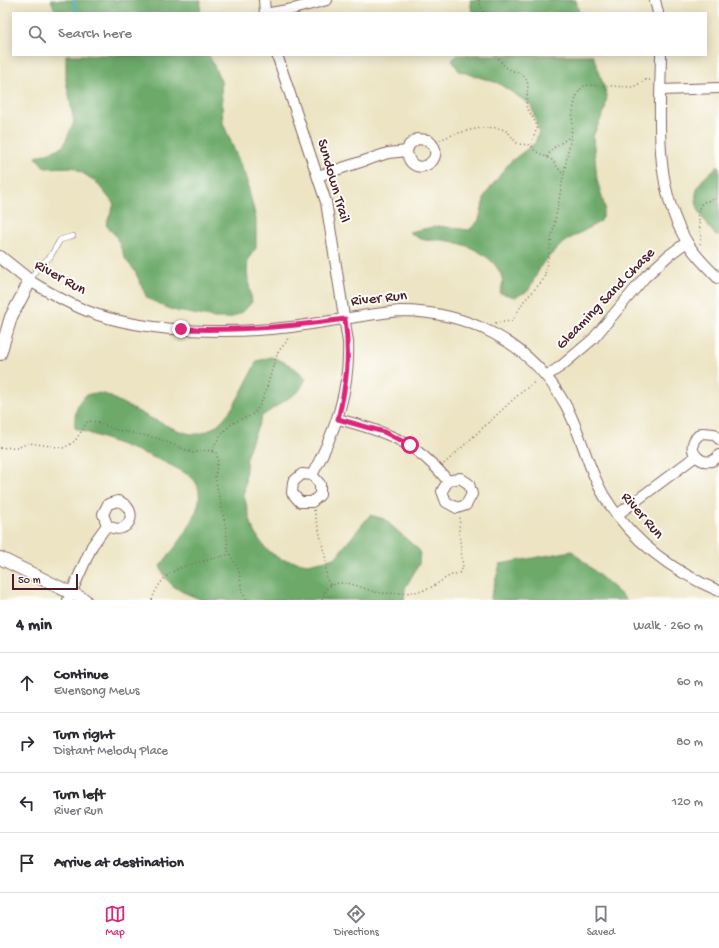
<!DOCTYPE html>
<html lang="en">
<head>
<meta charset="utf-8">
<style>
	:root { --surface:#fff; --page:#f2f2f3; --text:#2b2b33; --muted:#7c7c81; --line:#e1e1e2; --accent:#db2777 }
	body { margin:0; font-family:"Gochi Hand",sans-serif; background:var(--page); color:var(--text) }
	.scale { position:absolute; left:12px; bottom:10px; width:66px; box-sizing:border-box; padding-left:4px; border:2px solid #4a1f2b; border-top:0; font-size:11px; line-height:14px; white-space:nowrap; color:#4a1f2b; -webkit-text-stroke:3px #fdfcf7; paint-order:stroke }
	.stop { position:absolute; width:12px; height:12px; margin:-9px; border:3px solid #db2777; border-radius:50%; background:#fff }
	.stop.end { background:#db2777; border-color:#fff; box-shadow:0 1px 4px #0008 }
	.list { margin:0; padding:0; list-style:none }
	h2 { display:flex; justify-content:space-between; align-items:center; height:52px; margin:0; padding:0 16px; font-size:17px }
	h2 small { font-size:13px; font-weight:400; color:var(--muted) }
	.list li { display:grid; grid-template-columns:26px 1fr auto; gap:12px; align-items:center; box-sizing:border-box; height:60px; padding:0 16px; border-top:1px solid var(--line) }
	.list b { display:block; font-size:15px; white-space:nowrap }
	.list p { margin:0; font-size:13px; white-space:nowrap; color:var(--muted) }
	.list em { font-size:13px; font-style:normal; color:var(--muted) }
	.icon { flex:none; width:22px; height:22px; fill:none; stroke:currentColor; stroke-width:2; stroke-linecap:round; stroke-linejoin:round }
	.map { position:relative; flex:none; width:719px; height:600px; overflow:hidden }
	.search { position:absolute; background:var(--surface); box-shadow:0 2px 10px #0003; left:12px; right:12px; top:12px; height:44px; display:flex; align-items:center; gap:10px; box-sizing:border-box; padding:0 14px; border-radius:0px; color:var(--muted); font-size:15px }
	.sheet { height:292px; background:var(--surface) }
	nav { display:flex; justify-content:space-around; align-items:center; box-sizing:border-box; height:56px; border-top:1px solid var(--line); background:var(--surface); font-size:11px; color:var(--muted) }
	nav a { display:grid; justify-items:center; gap:2px }
	nav .on { color:var(--accent) }
	.map>svg:first-child { display:block }
	.forest { fill:#6daa6b; stroke:#5c644b }
	.lines { fill:none; stroke-linecap:round; stroke-linejoin:round }
	.stream { stroke:#43afc1; stroke-width:2.5 }
	.service-casing { stroke:#836460; stroke-width:6 }
	.minor-casing { stroke:#836460; stroke-width:12 }
	.tertiary-casing { stroke:#836460; stroke-width:14 }
	.path { stroke:#836460; stroke-width:1.5; stroke-dasharray:1 3; stroke-linecap:butt }
	.service { stroke:#fff; stroke-width:5 }
	.minor { stroke:#fff; stroke-width:10 }
	.tertiary { stroke:#fff; stroke-width:12 }
	.route { stroke:#db2777; stroke-width:5 }
	.labels { text-anchor:middle; dominant-baseline:central; stroke-width:4; stroke-linejoin:round; paint-order:stroke }
	.street-label { font-size:15px; fill:#4a1f2b; stroke:#fdfcf7 }
</style>
</head>
<body>
<div class="map">
<svg width="719" height="600" viewBox="0 0 719 600">
	<rect width="100%" height="100%" fill="#fdfcf7"/>
	<filter id="ink" filterUnits="userSpaceOnUse"><feTurbulence type="fractalNoise" baseFrequency=".025" numOctaves="2"/><feDisplacementMap in="SourceGraphic" scale="8" xChannelSelector="R" yChannelSelector="G"/><feConvolveMatrix kernelMatrix="1 2 1 2 8 2 1 2 1" color-interpolation-filters="sRGB"/></filter>
	<filter id="wash" filterUnits="userSpaceOnUse"><feTurbulence type="fractalNoise" baseFrequency=".012" numOctaves="4" result="noise"/><feDisplacementMap in="SourceGraphic" scale="16" xChannelSelector="R" yChannelSelector="G"/><feGaussianBlur stdDeviation="0.9" result="paint"/><feColorMatrix in="noise" values="0 0 0 0 0 0 0 0 0 0 0 0 0 0 0 0 0 1.4 0 .05"/><feComposite in="paint" operator="in"/></filter>
	<g filter="url(#wash)">
		<rect width="100%" height="100%" fill="#ece4c3"/>
		<g class="forest">
			<path d="M 51,0 L 201,0 L 200,13 L 56,13 Z"/>
			<path d="M 470,0 L 576,0 L 579,13 L 472,13 Z"/>
			<path d="M 66,55 L 209,55 L 221,81 L 223,123 L 246,178 L 256,219 L 256,248 L 248,259 L 247,273 L 252,302 L 243,312 L 230,318 L 215,318 L 172,310 L 147,298 L 135,271 L 126,260 L 116,236 L 106,225 L 114,204 L 95,181 L 73,167 L 45,168 L 36,157 L 63,147 L 74,122 L 66,81 Z"/>
			<path d="M 458,55 L 593,55 L 607,95 L 605,110 L 593,136 L 597,180 L 605,208 L 601,221 L 564,242 L 542,264 L 528,291 L 515,297 L 500,293 C 501,289 504,283 502,278 C 497,258 469,244 449,241 C 430,237 428,246 409,232 L 438,226 L 469,230 L 479,220 L 485,195 L 510,162 L 535,143 L 539,131 L 531,105 L 498,83 L 459,71 L 452,60 Z"/>
			<path d="M 717,166 L 719,166 L 719,236 L 716,236 C 706,223 690,205 698,187 C 700,180 712,172 717,166 Z"/>
			<path d="M 271,357 C 286,362 296,367 306,379 L 299,391 L 262,416 L 247,454 L 244,496 L 252,526 L 258,538 L 267,550 L 280,559 L 308,564 L 335,558 L 370,515 L 384,519 L 420,551 L 419,564 L 405,588 L 404,600 L 202,600 C 181,591 169,589 160,566 C 175,548 212,505 195,481 C 182,464 98,437 75,428 C 74,408 79,389 104,394 C 109,395 115,400 120,402 C 136,410 182,437 198,434 C 228,429 244,386 257,361 Z"/>
			<path d="M 572,551 L 627,600 L 490,600 L 500,564 Z"/>
		</g>
		<g class="lines">
			<path class="stream" d="M 74,0 L 76,13"/>
		</g>
	</g>
	<g filter="url(#ink)">
		<g class="lines">
			<g class="service-casing">
				<path id="service" d="M 31,280 L 37,268 L 50,257 L 60,240 L 73,236"/>
			</g>
			<g class="minor-casing">
				<g id="minor">
					<path d="M 264,0 L 265,13"/>
					<path d="M 655,0 L 658,13"/>
					<path d="M 270,13 L 293,9 L 327,0"/>
					<path d="M 277,55 L 326,202 L 348,342 C 350,390 335,433 312,475 L 320,484 L 320,495 L 312,502 L 300,502 L 292,493 L 293,482 L 302,474 L 312,475"/>
					<path d="M 661,55 C 660,118 653,186 687,242 C 695,256 708,268 719,279"/>
					<path d="M 661,90 L 719,88"/>
					<path d="M 318,176 L 388,153 L 407,151 L 409,145 L 417,139 L 428,140 C 452,159 410,183 407,151"/>
					<path d="M 30,281 C 52,294 74,307 98,315 C 154,333 232,334 291,327 C 327,322 363,315 399,311 C 468,311 530,342 565,404 C 582,434 587,469 606,499 C 633,542 672,571 719,591"/>
					<path d="M 546,376 L 560,367 L 593,339 L 645,277 L 669,255 L 687,242"/>
					<path d="M 338,419 C 387,432 415,441 448,481 L 442,491 L 446,502 L 457,508 L 466,505 L 472,494 L 469,484 L 460,478 L 448,481"/>
					<path d="M 719,439 L 714,434 L 702,433 C 678,447 706,474 719,455"/>
					<path d="M 617,515 L 696,456"/>
					<path d="M 68,600 L 92,546 L 107,525 C 128,539 142,509 118,501 L 108,504 L 103,514 L 107,525"/>
				</g>
			</g>
			<g class="tertiary-casing">
				<g id="tertiary">
					<path d="M 0,257 L 30,281 L 11,317 L 0,354"/>
					<path d="M 0,558 L 85,600"/>
				</g>
			</g>
			<g class="path">
				<path d="M 479,0 L 483,13"/>
				<path d="M 496,55 L 505,67 L 513,71 L 519,72 L 526,78 L 528,85 L 526,106 L 536,123 L 537,128 L 531,145 L 535,151 L 552,160 L 562,173"/>
				<path d="M 440,140 C 454,133 492,122 506,131 C 511,134 513,140 518,144 L 531,145"/>
				<path d="M 547,157 L 552,149 L 571,136"/>
				<path d="M 700,244 C 704,234 692,208 704,202 C 709,200 714,200 719,197"/>
				<path d="M 495,323 L 512,321 L 524,301 L 544,279 L 571,136 C 573,120 571,95 585,85 L 633,87 L 646,80 L 650,80"/>
				<path d="M 0,448 L 19,447 L 29,443 L 64,448 L 75,441 L 88,421 L 98,422 L 116,430 L 157,438 L 193,453 L 207,450 L 216,453 L 218,459 L 215,477 L 226,529 L 228,551 L 239,571 L 242,592 L 247,600"/>
				<path d="M 212,451 C 217,439 224,429 235,422 C 241,418 249,418 254,413 C 266,401 270,371 277,355 C 279,348 287,344 288,337"/>
				<path d="M 444,464 L 517,396 L 536,381"/>
				<path d="M 314,510 L 326,560 L 326,578 L 330,585"/>
				<path d="M 152,600 C 165,561 196,566 229,554"/>
				<path d="M 322,600 L 326,589 C 344,574 363,591 381,593 C 391,594 419,593 427,589 C 440,584 444,576 459,573 L 463,568 L 459,531 L 460,516"/>
			</g>
			<use href="#service" class="service"/>
			<use href="#minor" class="minor"/>
			<use href="#tertiary" class="tertiary"/>
		</g>
	</g>
	<g class="lines" filter="url(#ink)">
		<path class="route" d="M 181,329 C 237,331 290,327 345,319 C 350,355 347,383 338,419 L 384,432 L 410,445"/>
	</g>
	<g class="labels">
		<g class="street-label">
			<text transform="translate(333 181) rotate(74)">Sundown Trail</text>
			<text transform="translate(60 278) rotate(29)">River Run</text>
			<text transform="translate(379 299) rotate(-6)">River Run</text>
			<text transform="translate(606 299) rotate(-46)">Gleaming Sand Chase</text>
			<text transform="translate(642 516) rotate(49)">River Run</text>
		</g>
	</g>
</svg>
<div class="scale">50 m</div>
<div class="stop" style="left:410px;top:445px"></div>
<div class="stop end" style="left:181px;top:329px"></div>
<div class="search"><svg class="icon" aria-label="search" viewBox="0 0 24 24"><circle cx="10" cy="10" r="6"/><path d="M15 15l6 6"/></svg>Search here</div>
</div>
<section class="sheet">
<h2>4 min<small>Walk · 260 m</small></h2>
<ul class="list">
<li><svg class="icon" aria-label="ahead" viewBox="0 0 24 24"><path d="M12 20V5M6 11l6-6 6 6"/></svg><div><b>Continue</b><p>Evensong Mews</p></div><em>60 m</em></li>
<li><svg class="icon" aria-label="right" viewBox="0 0 24 24"><path d="M7 20v-9h11M14 6l5 5-5 5"/></svg><div><b>Turn right</b><p>Distant Melody Place</p></div><em>80 m</em></li>
<li><svg class="icon" aria-label="left" viewBox="0 0 24 24"><path d="M17 20v-9H6M10 6l-5 5 5 5"/></svg><div><b>Turn left</b><p>River Run</p></div><em>120 m</em></li>
<li><svg class="icon" aria-label="arrive" viewBox="0 0 24 24"><path d="M6 21V4h12l-3 4 3 4H6"/></svg><div><b>Arrive at destination</b></div></li>
</ul>
</section>
<nav>
<a class="on"><svg class="icon" aria-label="map" viewBox="0 0 24 24"><path d="M3 6l6-2 6 2 6-2v14l-6 2-6-2-6 2zM9 4v14M15 6v14"/></svg>Map</a>
<a><svg class="icon" aria-label="directions" viewBox="0 0 24 24"><path d="M12 3l9 9-9 9-9-9zM9 14v-3h6M13 9l2 2-2 2"/></svg>Directions</a>
<a><svg class="icon" aria-label="saved" viewBox="0 0 24 24"><path d="M7 4h10v16l-5-4-5 4z"/></svg>Saved</a>
</nav>
</body>
</html>
